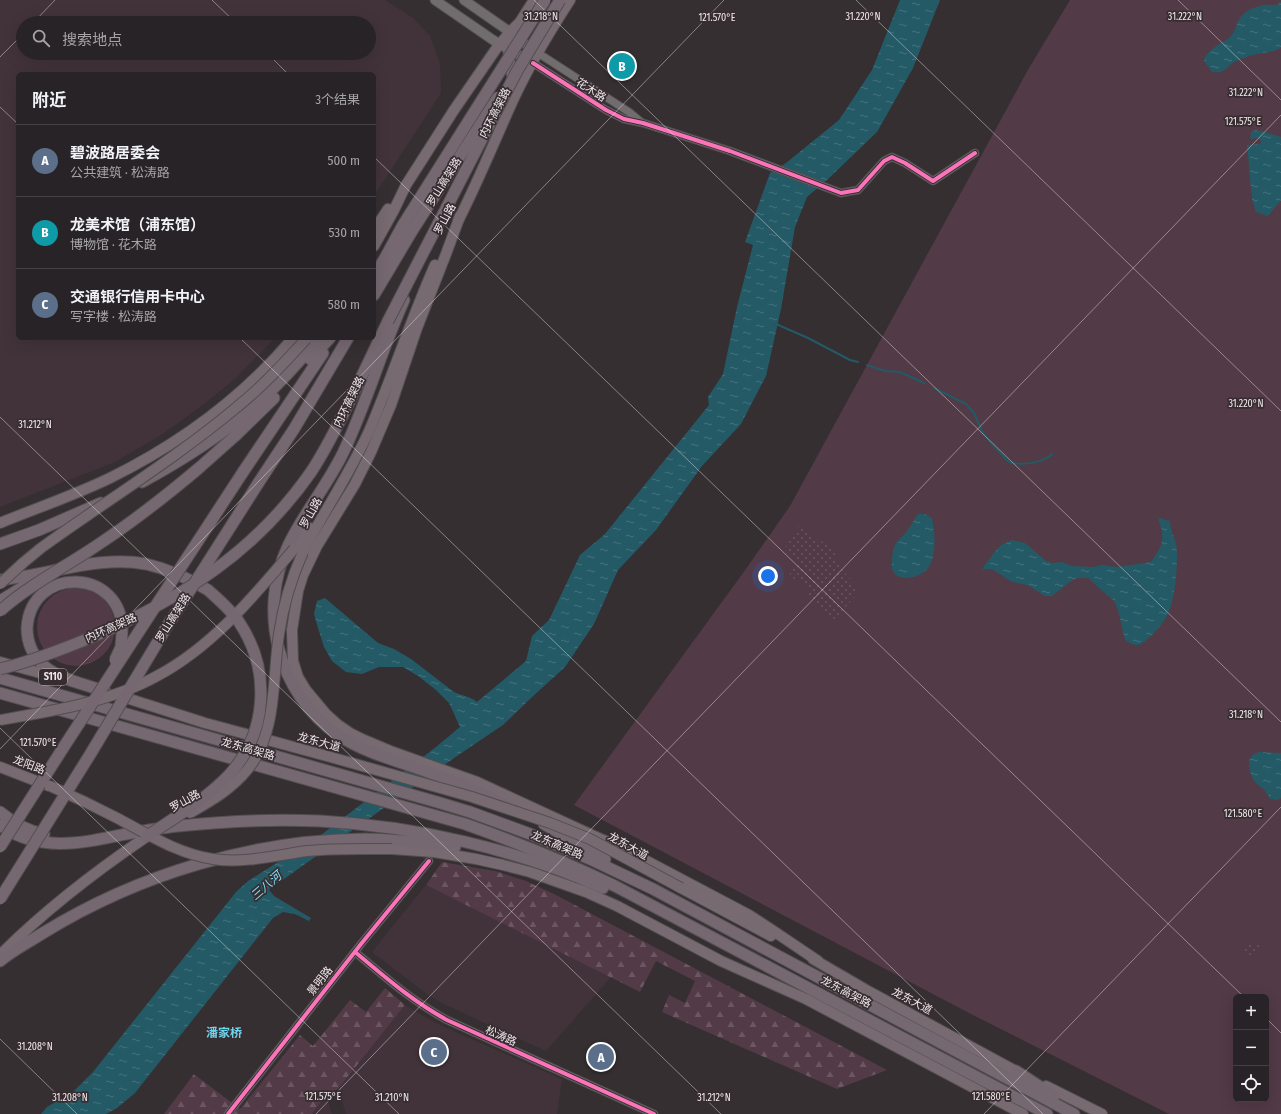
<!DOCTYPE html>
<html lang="zh">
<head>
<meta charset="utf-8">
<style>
	:root { --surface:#282326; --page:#302b2e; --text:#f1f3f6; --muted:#a5a4a7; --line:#444043; --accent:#0b8043 }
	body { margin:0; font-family:"Fira Sans Condensed","Noto Sans SC",sans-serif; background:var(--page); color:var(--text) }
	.controls { position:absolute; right:12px; bottom:12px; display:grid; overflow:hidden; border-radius:6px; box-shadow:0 4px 16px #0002 }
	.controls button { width:36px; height:36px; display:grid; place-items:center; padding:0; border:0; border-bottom:1px solid var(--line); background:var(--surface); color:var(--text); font:20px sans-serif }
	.you { position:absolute; left:768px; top:576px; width:14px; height:14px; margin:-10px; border:3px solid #fff; border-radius:50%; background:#1a73e8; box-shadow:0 0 0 6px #1a73e833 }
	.badge { display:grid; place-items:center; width:26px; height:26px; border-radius:50%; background:var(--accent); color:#fff; font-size:13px; font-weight:700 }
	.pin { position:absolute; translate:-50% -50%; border:2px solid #fff; box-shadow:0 1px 4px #0006 }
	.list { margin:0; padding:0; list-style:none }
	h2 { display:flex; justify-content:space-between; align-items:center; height:52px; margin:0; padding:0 16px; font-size:17px }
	h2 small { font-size:13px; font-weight:400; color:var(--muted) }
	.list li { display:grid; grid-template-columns:26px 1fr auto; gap:12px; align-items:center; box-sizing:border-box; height:72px; padding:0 16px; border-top:1px solid var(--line) }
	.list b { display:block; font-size:15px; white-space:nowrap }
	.list p { margin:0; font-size:13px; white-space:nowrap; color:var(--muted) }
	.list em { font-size:13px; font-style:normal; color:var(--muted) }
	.icon { flex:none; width:22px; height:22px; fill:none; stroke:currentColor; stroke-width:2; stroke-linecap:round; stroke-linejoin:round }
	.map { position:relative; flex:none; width:1281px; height:1114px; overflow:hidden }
	.search { position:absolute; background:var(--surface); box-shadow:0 4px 16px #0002; left:16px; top:16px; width:360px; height:44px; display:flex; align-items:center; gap:10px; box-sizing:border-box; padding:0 14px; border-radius:22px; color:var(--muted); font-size:15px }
	.panel { position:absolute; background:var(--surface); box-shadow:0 4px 16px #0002; left:16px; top:72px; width:360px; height:268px; border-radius:6px }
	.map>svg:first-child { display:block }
	.built { fill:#42333a; fill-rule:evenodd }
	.grass { fill:#523a46; fill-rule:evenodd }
	.forest { fill:url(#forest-firs) }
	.park { fill:url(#park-dots) }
	.water { fill:url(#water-ripples) }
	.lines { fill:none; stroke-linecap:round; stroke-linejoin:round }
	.stream { stroke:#235a66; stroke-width:2 }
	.minor-casing { stroke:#534e50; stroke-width:9 }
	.secondary-casing { stroke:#534e50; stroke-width:11 }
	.primary-casing { stroke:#534e50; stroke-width:12 }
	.trunk-casing { stroke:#534e50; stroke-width:13 }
	.minor { stroke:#716d6f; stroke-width:7 }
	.secondary { stroke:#716d6f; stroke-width:9 }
	.primary { stroke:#776b71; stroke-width:10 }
	.trunk { stroke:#766870; stroke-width:11 }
	.primary-bridge-casing { stroke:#534e50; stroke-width:12; stroke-linecap:butt }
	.trunk-bridge-casing { stroke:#534e50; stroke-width:13; stroke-linecap:butt }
	.primary-bridge { stroke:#776b71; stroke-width:10 }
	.trunk-bridge { stroke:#766870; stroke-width:11 }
	.cycleway-casing { stroke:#372d31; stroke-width:6 }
	.cycleway { stroke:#fb73b8; stroke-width:4 }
	.ticks { fill:none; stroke:#efe8eb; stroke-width:1; stroke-opacity:0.45 }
	.labels { text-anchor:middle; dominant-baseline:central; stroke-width:3.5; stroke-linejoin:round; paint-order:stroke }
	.shield { fill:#372d31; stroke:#b8b0b3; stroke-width:1 }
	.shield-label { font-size:10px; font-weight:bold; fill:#efe8eb }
	.street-label { font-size:11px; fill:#efe8eb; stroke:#372d31 }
	.water-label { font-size:12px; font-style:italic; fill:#82e1f7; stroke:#372d31 }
	.neighbourhood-label { font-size:12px; font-weight:bold; fill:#6dd3ea; stroke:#372d31 }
	.ticks-label { font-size:10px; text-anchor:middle; fill:#efe8eb; stroke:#372d31; stroke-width:3.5; stroke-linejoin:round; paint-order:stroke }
</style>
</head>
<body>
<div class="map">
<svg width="1281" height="1114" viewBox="0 0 1281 1114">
	<defs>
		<pattern id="forest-firs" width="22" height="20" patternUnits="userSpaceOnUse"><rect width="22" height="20" fill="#523a46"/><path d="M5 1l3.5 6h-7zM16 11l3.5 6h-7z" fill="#6b5661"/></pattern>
		<pattern id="park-dots" width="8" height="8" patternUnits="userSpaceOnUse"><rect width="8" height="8" fill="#523a46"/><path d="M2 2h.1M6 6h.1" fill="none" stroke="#6b5661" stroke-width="1.8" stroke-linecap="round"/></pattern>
		<pattern id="water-ripples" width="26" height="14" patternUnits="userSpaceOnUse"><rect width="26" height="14" fill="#235a66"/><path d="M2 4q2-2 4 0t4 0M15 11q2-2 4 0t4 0" fill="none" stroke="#43727c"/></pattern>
	</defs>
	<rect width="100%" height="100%" fill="#352f32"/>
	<g class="built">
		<path d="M 0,0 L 385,0 L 413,18 L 430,36 L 440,64 L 441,93 L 374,196 L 374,74 L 18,74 L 18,338 L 275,338 L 235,379 L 200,407 L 161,435 L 115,462 L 0,507 ZM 23,23 L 369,23 L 369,53 L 23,53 Z"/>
		<path d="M 426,885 L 611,977 L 546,1051 L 448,1006 L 428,995 L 372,952 Z"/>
		<path d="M 405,1005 L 423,1016 L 440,1025 L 562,1079 L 557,1114 L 346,1114 L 338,1089 Z"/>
		<path d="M 326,1095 L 332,1114 L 312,1114 Z"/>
	</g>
	<g class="grass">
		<path d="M 1070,0 L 1281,0 L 1281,1114 L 1169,1114 L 969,1013 L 574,805 L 743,573 L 790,506 L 1029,68 ZM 1236,997 L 1266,997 L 1266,1099 L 1236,1099 Z"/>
		<circle cx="76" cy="627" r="39"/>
	</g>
	<g class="forest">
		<path d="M 442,862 L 495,871 L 526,881 L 556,895 L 887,1070 L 837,1089 L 662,1012 L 669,995 L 685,1003 L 695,981 L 656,961 L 640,992 L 426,885 Z"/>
		<path d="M 385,988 L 405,1005 L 338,1089 L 326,1095 L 312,1114 L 164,1114 L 194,1074 L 240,1109 L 300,1035 L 313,1046 L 350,1000 L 366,1012 Z"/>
	</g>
	<g class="park">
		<path d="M 798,526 L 833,549 L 840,567 L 860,590 L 835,620 L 806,595 L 809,587 L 789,576 L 797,559 L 783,552 Z"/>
		<path d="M 1255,944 L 1259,944 L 1261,951 C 1256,955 1251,956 1245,954 L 1244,951 L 1248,945 Z"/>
	</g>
	<g class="water">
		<path d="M 900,0 L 940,0 L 913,68 L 877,132 L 827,180 L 807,197 L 795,227 L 781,309 L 766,376 L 741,424 L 702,466 L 656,530 L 618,570 L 594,624 L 565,667 L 531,698 L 503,725 L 454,758 L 284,879 L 271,887 L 269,890 L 274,896 L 311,918 L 309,921 L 295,914 L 283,912 L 273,918 L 135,1093 L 117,1108 L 106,1114 L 41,1114 L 47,1107 L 74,1091 L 93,1072 L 236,892 L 248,881 L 321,835 L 436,747 L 460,727 L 449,703 L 436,690 L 418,676 L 403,667 L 379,667 L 362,674 L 346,672 L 332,661 L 324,647 L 318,628 L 314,614 L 317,601 L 325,598 L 378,643 L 394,649 L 411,659 L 454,692 C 462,696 470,696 477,702 L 526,661 L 532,636 L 549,620 L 580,555 L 605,534 L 709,405 L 708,397 L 723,374 L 737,307 L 753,245 L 745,242 L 770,173 L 786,163 L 839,120 L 872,70 Z"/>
		<path d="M 1281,2 L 1281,47 C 1273,54 1260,52 1249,56 C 1244,58 1238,60 1234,62 C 1225,68 1225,74 1212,72 L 1204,61 C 1206,49 1223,44 1231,36 C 1239,26 1235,18 1249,10 C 1253,8 1258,6 1263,5 C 1270,4 1275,7 1281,2 Z"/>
		<path d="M 1255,130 L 1262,131 L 1281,137 L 1281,200 L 1269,215 L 1267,216 L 1256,212 L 1252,199 L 1247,145 L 1261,144 L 1261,141 L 1258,138 L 1250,139 L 1251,132 Z"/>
		<path d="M 918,514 L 925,514 L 932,518 C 935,534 937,552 929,567 C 923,576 902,583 894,573 C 891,569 892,563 892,558 C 893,553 893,548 896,543 C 899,539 903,536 906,532 C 911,526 914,520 918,514 Z"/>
		<path d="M 1158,517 L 1165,520 L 1170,521 C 1170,529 1174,536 1176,544 C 1179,558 1175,598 1169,611 C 1166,620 1158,629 1151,636 C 1141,645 1138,649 1125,640 L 1118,610 L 1114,601 L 1088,578 L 1077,578 L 1071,581 L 1052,596 L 1045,596 L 1031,587 L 1023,584 L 1012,582 L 992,569 L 982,569 L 993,554 L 1001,545 L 1012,540 L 1025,543 L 1046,561 L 1053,563 L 1062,562 L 1072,566 L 1092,567 L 1103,565 L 1117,567 L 1151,562 C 1158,552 1164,544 1162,532 C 1162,529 1159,522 1158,517 Z"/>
		<path d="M 1259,752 L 1281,753 L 1281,798 L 1277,800 L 1270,799 C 1266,790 1264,790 1257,784 C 1250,778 1249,768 1249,759 L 1254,754 Z"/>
	</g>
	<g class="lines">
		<g class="stream">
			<path d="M 776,324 L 808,338 L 850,360 L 858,362"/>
			<path d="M 867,365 L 885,371 L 900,372 L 924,383"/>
			<path d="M 934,388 L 966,404 L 974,413 L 982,431 L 989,441 L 1009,462 C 1020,466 1044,463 1052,454"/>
		</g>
		<g class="minor-casing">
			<g id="minor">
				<path d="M 538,53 L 629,112 L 641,122"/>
				<path d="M 533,63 L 606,110 L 624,119 L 643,123 L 730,151 L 841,193 L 858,190 L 884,161 L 892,157 L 905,163 L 933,181 L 975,153"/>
				<path d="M 355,952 C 385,977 412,1001 447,1020 L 654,1114"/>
				<path d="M 228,1114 L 361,944 L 429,861"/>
			</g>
		</g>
		<g class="secondary-casing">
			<g id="secondary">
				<path d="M 435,0 L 493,40 L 529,61"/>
				<path d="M 464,0 L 510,32 L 536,52"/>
			</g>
		</g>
		<g class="primary-casing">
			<g id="primary">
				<path d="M 510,32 L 508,49 L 513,82"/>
				<path d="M 460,216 L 446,254 L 417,328 L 391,405 L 371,452 L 355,484 L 317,546 L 303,575 L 298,591 L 292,630 L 293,661 L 298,677 L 306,690 L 326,714 L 337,724 L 350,733 L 362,739 L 393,752 L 477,782 L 594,836 L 626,850 L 749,915 L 772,930 L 818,961"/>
				<path d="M 458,221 C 479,180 496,137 515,96 C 531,62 550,31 570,0"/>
				<path d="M 374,230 L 388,209"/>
				<path d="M 374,246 L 394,210 L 406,185 L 454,110 L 496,49 L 510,32 L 520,22 L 534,0"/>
				<path d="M 0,523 C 37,508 75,495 110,478 C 179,444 243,397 293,338"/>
				<path d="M 294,549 L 310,528"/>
				<path d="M 303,552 C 324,511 351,472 370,429 C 393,375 411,319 435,265"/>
				<path d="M 0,662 L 59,678"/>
				<path d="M 117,695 L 205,723 L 334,758"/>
				<path d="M 0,767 L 49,786"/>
				<path d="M 392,849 L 434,852 L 476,859 L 503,865 L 530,872 L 586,892 L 617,906 L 721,961 L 806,999 L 1023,1114"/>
				<path d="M 681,888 L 771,936"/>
				<path d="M 0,955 C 43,912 96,871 146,837"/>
				<path d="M 813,959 L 868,991 L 1023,1075"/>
				<path d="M 1046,1086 L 1102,1114"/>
			</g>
		</g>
		<g class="trunk-casing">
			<g id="trunk">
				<path d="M 374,276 L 385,258 L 403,225"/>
				<path d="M 374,295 L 412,231"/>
				<path d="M 404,300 C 392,327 382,354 372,382 C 363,406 354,430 343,453 C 327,486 303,514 288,546 C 257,612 278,693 338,735 C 365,753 398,761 428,772 C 456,782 482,793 509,806"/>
				<path d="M 310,359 L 330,338"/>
				<path d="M 361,378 L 388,321"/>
				<path d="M 199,468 L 235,436 L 274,398"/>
				<path d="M 243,472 L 323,353"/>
				<path d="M 142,482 C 184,459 224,434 258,403 C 280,383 300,361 319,338"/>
				<path d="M 259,482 L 294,429 L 348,338"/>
				<path d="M 0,544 L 39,530 L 101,503"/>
				<path d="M 1,580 C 18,577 35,575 52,571 C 82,565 114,558 146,564 C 168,569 188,578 208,590"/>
				<path d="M 0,601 L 31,582"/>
				<path d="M 0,678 L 437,802 L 470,812 L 530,834 L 590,859 L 653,889 L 1074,1114"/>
				<path d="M 105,691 C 86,685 59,679 44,666 C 33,656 27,643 27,628 C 31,564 124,568 122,632"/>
				<path d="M 0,693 L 465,824 C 516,842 566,862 615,886 L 1047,1114"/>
				<path d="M 0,812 C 13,823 27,831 44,834"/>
				<path d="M 544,824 L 605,859"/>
				<path d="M 0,825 C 38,853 83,843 126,834 C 143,831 160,828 178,826 C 225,821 273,819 320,821 C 414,826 517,849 603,888"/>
				<path d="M 0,961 C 13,950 29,942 43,933 C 139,874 252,840 365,839 C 395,839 425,843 455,847"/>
				<path d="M 1016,1071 L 1054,1096"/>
			</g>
		</g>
		<use href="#minor" class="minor"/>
		<use href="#secondary" class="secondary"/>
		<use href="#primary" class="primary"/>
		<use href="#trunk" class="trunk"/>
		<g class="primary-bridge-casing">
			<g id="primary-bridge">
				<path d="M 0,584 L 24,562 L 41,548 C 106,501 175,459 237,407 C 262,387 284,363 306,339"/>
				<path d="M 0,720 C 53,711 110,702 157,676 C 212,647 254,596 294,549"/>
				<path d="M 334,758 L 472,797 L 550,823 L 590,839 L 681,888"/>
				<path d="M 50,786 C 73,796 96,807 119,819 C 149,835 179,854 213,859 C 243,864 278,855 307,851 C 336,848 364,849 392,849"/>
				<path d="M 190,813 C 211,801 232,789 248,769 C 278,731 272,679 279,634 C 283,606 291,579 303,552"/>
			</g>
		</g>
		<g class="trunk-bridge-casing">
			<g id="trunk-bridge">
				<path d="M 403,225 L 545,0"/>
				<path d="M 412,231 L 498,97"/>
				<path d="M 388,321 L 517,71 L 560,0"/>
				<path d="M 0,611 C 29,585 67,566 99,544 C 134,521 167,495 199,468"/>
				<path d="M 115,660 L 121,647 L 122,634"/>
				<path d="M 0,669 C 33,661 66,648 97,635 C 184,597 256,551 311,472 C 331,442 345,410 361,378"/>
				<path d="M 146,837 C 174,818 205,800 229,775 C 268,732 271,670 239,622 C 231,610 219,600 208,590"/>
				<path d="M 0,847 L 65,745 L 243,472"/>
				<path d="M 0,899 L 91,753 L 166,628 L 259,482"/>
			</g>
		</g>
		<use href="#primary-bridge" class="primary-bridge"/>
		<use href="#trunk-bridge" class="trunk-bridge"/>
		<g class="cycleway-casing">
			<g id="cycleway">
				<path d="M 533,63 L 606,110 L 624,119 L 643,123 L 730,151 L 841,193 L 858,190 L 884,161 L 892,157 L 905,163 L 933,181 L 975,153"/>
				<path d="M 355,952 C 385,977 412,1001 447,1020 L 654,1114"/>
				<path d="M 228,1114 L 361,944 L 429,861"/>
			</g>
		</g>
		<use href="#cycleway" class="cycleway"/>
	</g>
	<path class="ticks" d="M 212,0 L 236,23M 534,0 L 1281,722M 856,0 L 1281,411M 1178,0 L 1281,100M 33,23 L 55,0M 267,53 L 288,74M 0,57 L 23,34M 0,107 L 18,124M 374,157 L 1244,997M 240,338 L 1043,1114M 0,417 L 721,1114M 0,728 L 399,1114M 0,749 L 724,0M 1266,1018 L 1281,1033M 0,1039 L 77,1114M 316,1114 L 1281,115M 984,1114 L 1281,807"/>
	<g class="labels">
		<rect class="shield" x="39" y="669" width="28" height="16" rx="3"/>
		<g class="shield-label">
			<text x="53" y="677">S110</text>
		</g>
		<g class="street-label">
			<text transform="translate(591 90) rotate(33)">花木路</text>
			<text transform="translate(495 113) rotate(-63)">内环高架路</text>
			<text transform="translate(444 182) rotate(-58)">罗山高架路</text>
			<text transform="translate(445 219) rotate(-62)">罗山路</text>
			<text transform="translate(349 402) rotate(-64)">内环高架路</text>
			<text transform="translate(311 513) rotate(-61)">罗山路</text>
			<text transform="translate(173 618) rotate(-58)">罗山高架路</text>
			<text transform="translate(111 628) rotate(-24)">内环高架路</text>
			<text transform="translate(319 742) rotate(15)">龙东大道</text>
			<text transform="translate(248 749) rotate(16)">龙东高架路</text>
			<text transform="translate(29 765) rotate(21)">龙阳路</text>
			<text transform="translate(185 801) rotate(-29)">罗山路</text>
			<text transform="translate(557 845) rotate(23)">龙东高架路</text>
			<text transform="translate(628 846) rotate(29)">龙东大道</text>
			<text transform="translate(320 981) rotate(-52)">景明路</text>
			<text transform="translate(846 992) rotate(28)">龙东高架路</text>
			<text transform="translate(912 1001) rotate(28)">龙东大道</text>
			<text transform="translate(501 1036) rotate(24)">松涛路</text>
		</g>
		<g class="water-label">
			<text transform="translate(266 886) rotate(-41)">三八河</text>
		</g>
		<g class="neighbourhood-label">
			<text x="224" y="1033">潘家桥</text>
		</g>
	</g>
	<g class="ticks-label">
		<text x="541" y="20">31.218°N</text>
		<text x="863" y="20">31.220°N</text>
		<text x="1185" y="20">31.222°N</text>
		<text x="717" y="21">121.570°E</text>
		<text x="1246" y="96">31.222°N</text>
		<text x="1243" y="125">121.575°E</text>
		<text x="1246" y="407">31.220°N</text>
		<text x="35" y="428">31.212°N</text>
		<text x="1246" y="718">31.218°N</text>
		<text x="38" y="746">121.570°E</text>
		<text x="1243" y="817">121.580°E</text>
		<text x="35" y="1050">31.208°N</text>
		<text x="323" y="1100">121.575°E</text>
		<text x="991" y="1100">121.580°E</text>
		<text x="70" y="1101">31.208°N</text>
		<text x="392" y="1101">31.210°N</text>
		<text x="714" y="1101">31.212°N</text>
	</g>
</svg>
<div class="controls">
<button>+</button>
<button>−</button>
<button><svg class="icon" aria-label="locate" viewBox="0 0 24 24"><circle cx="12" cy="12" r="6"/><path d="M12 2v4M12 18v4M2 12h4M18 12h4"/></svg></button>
</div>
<div class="you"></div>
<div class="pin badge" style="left:601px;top:1057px;background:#5c6f8a">A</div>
<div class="pin badge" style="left:622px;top:66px;background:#0f9aa8">B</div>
<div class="pin badge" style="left:434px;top:1052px;background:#5c6f8a">C</div>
<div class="search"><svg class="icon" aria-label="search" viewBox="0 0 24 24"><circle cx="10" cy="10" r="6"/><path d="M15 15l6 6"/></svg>搜索地点</div>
<section class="panel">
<h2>附近<small>3个结果</small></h2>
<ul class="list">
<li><span class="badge" style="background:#5c6f8a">A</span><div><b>碧波路居委会</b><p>公共建筑 · 松涛路</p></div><em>500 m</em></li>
<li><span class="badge" style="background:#0f9aa8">B</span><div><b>龙美术馆（浦东馆）</b><p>博物馆 · 花木路</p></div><em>530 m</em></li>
<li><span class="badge" style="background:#5c6f8a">C</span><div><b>交通银行信用卡中心</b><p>写字楼 · 松涛路</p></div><em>580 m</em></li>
</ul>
</section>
</div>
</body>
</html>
